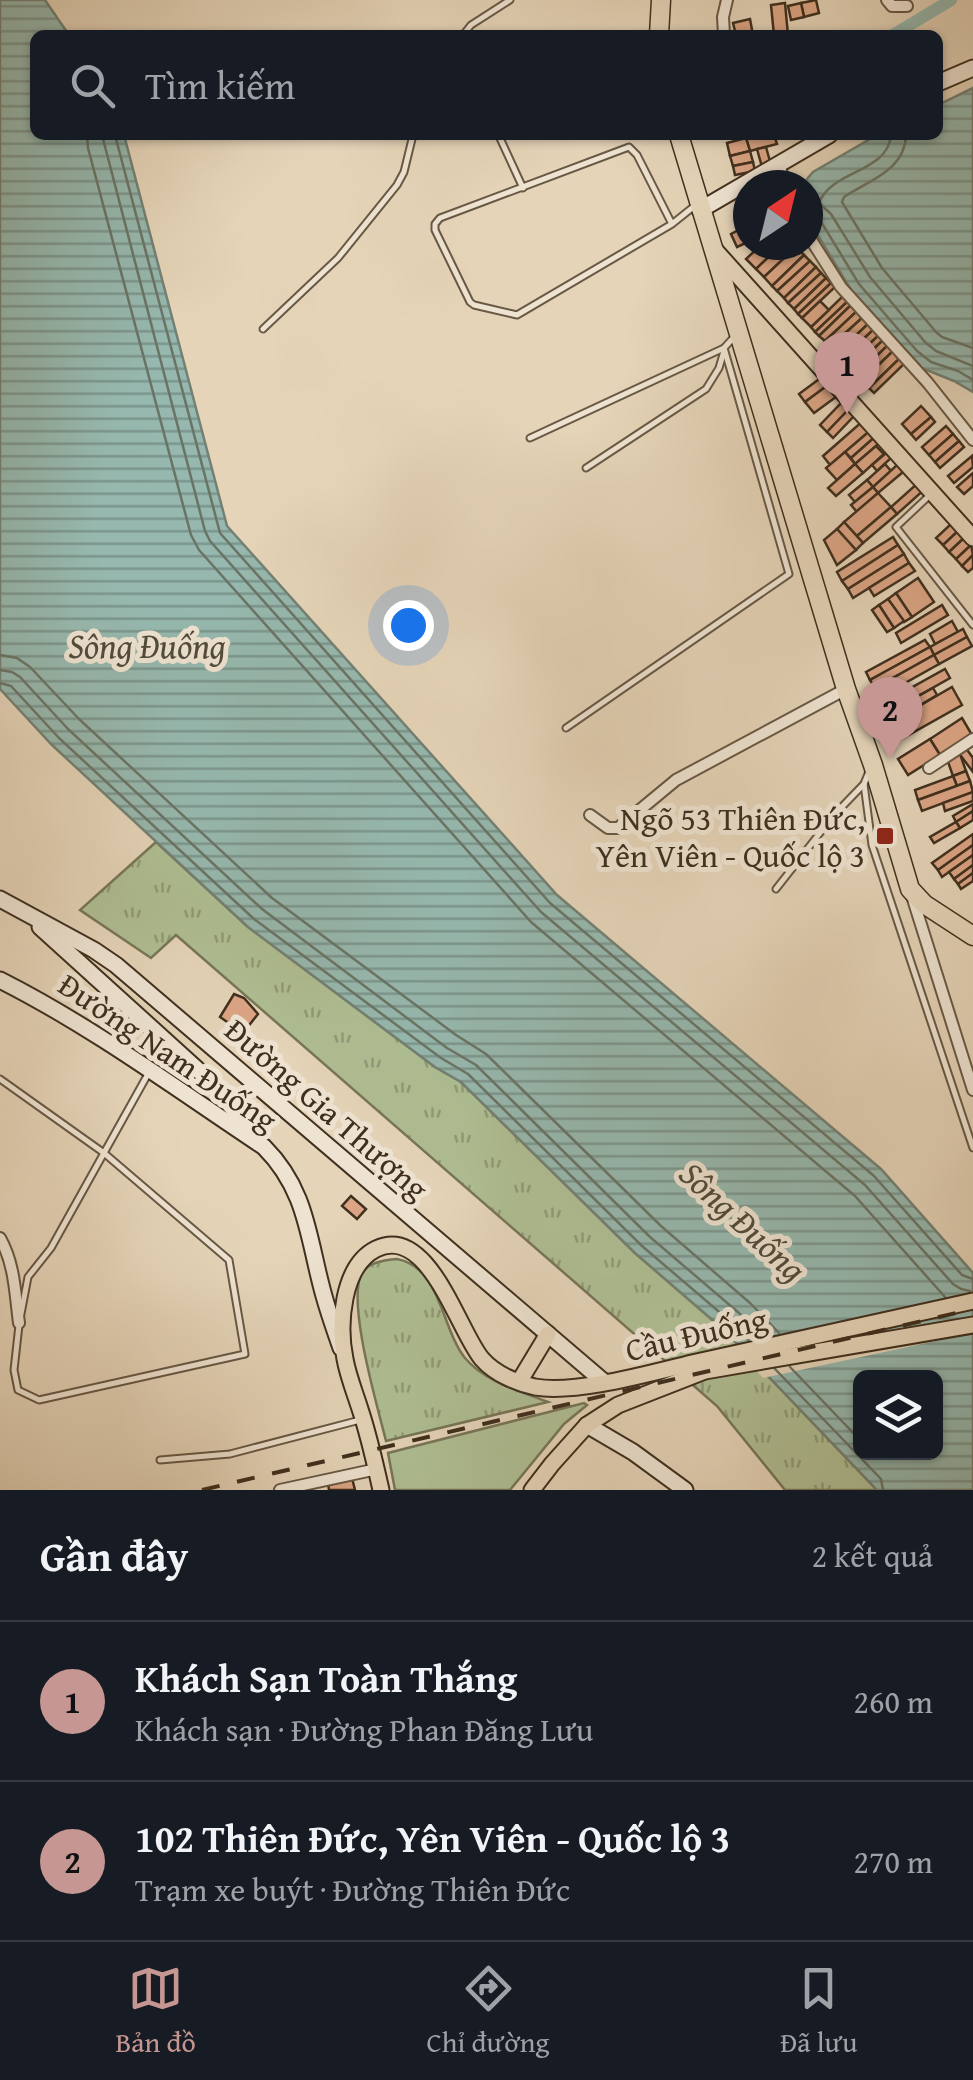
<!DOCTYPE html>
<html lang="vi">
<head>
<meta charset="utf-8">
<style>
	:root { --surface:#171b24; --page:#242831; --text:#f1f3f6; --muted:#9ea1a6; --line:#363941; --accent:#c59692 }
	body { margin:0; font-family:"Gentium Book Plus",serif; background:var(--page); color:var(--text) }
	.controls { position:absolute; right:30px; bottom:30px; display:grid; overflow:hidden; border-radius:15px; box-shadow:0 2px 8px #0004 }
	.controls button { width:90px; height:90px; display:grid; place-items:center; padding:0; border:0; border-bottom:2px solid var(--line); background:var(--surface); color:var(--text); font:50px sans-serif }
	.compass { position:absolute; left:733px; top:170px; width:90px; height:90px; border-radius:50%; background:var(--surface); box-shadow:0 2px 8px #0004; rotate:35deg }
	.you { position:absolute; left:408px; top:625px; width:35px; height:35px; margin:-25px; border:8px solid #fff; border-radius:50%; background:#1a73e8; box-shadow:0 0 0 15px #1a73e833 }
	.badge { display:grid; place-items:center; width:65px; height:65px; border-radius:50%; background:var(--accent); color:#111; font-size:32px; font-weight:700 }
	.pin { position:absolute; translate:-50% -82px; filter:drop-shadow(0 2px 5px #0008) }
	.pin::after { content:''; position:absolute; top:52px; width:35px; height:30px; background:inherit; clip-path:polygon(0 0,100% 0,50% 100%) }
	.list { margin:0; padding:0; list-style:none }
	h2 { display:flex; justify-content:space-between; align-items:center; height:130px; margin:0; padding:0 40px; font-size:42px }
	h2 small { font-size:32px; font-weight:400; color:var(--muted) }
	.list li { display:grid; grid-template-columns:65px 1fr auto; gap:30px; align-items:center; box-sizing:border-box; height:160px; padding:0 40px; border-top:2px solid var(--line) }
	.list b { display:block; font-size:38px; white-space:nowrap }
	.list p { margin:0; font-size:32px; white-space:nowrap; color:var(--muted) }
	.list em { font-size:32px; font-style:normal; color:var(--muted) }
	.icon { flex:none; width:55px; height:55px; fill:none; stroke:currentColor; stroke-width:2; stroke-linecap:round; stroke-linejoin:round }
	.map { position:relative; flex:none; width:973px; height:1490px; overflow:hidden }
	.search { position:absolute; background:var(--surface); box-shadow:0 2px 8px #0004; left:30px; right:30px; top:30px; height:110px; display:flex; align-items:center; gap:25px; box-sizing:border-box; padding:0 35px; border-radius:15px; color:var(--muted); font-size:38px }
	.sheet { height:450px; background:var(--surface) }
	nav { display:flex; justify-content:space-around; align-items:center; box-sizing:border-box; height:140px; border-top:2px solid var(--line); background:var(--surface); font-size:28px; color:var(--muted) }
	nav a { display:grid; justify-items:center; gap:5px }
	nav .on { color:var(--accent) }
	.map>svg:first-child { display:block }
	.grass { fill:url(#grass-tufts); stroke:#777658; stroke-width:2.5 }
	.park { fill:#afbe93; stroke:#777658; stroke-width:2.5 }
	.water { fill:url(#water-rules); stroke:#738174; stroke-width:2.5; fill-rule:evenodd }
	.pier { fill:#e5d4b8 }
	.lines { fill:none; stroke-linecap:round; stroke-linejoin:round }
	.shore { stroke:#6a7466; stroke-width:2.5 }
	.canal { stroke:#96b8ae; stroke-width:12 }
	.building { fill:#dca585; stroke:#3f2f1e; stroke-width:2.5 }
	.lane-casing { stroke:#685844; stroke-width:9 }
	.street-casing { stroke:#685844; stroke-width:14 }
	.secondary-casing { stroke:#3f2f1e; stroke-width:19 }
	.primary-casing { stroke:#3f2f1e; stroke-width:19 }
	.highway-casing { stroke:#3f2f1e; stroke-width:21 }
	.lane { stroke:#eee3d1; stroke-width:5 }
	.street { stroke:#eee3d1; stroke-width:10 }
	.secondary { stroke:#eee3d1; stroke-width:15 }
	.primary { stroke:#e5d4b8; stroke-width:15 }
	.highway { stroke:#e5d4b8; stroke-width:18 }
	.rail { stroke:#3f2f1e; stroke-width:4; stroke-dasharray:18 18; stroke-linecap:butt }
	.poi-dot { fill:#8f2418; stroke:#eee3d1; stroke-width:4 }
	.labels { text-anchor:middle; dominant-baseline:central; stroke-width:10; stroke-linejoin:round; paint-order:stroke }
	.poi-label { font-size:32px; fill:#3f2f1e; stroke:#eee3d1; text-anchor:end }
	.street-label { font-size:32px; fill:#3f2f1e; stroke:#eee3d1 }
	.water-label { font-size:35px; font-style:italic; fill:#504a3b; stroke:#eee3d1 }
</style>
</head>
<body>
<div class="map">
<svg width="973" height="1490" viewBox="0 0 973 1490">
	<defs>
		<pattern id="grass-tufts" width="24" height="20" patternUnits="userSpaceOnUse" patternTransform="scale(2.5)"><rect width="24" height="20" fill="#afbe93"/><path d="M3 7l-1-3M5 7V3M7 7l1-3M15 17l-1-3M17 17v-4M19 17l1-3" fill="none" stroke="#909b77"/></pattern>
		<pattern id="water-rules" width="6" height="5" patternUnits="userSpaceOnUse" patternTransform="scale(2.5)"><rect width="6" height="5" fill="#96b8ae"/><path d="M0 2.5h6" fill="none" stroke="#7c968d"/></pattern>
	</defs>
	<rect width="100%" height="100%" fill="#e5d4b8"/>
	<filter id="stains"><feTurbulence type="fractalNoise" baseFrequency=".002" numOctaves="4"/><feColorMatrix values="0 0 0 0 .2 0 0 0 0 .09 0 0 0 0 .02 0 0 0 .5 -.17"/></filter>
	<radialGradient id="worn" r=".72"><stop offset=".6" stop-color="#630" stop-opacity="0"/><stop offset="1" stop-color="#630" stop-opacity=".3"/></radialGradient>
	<g class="grass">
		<path d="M 156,842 L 248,927 L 435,1067 L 461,1082 L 635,1253 L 724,1330 L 877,1490 L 785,1490 L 717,1406 L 176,935 L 151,958 L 80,910 Z"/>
		<path d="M 397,1259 C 441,1267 441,1328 465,1358 C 485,1382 520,1391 548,1402 L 386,1441 C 378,1408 346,1301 362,1273 C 369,1262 385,1260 397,1259 Z"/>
	</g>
	<path class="park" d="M 584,1403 L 587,1405 L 564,1424 L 510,1490 L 395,1490 L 388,1453 Z"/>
	<g class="water">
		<path d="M 0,0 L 45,0 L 69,35 L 35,35 L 35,135 L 124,135 L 227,526 L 557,895 L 881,1169 L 973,1273 L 973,1490 L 877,1490 L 724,1330 L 635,1253 L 461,1082 L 435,1067 L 248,927 L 52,745 L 0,689 ZM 860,1378 L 936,1378 L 936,1452 L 860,1452 Z"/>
		<path d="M 973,88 L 973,392 L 954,381 L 919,367 L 851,290 L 808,219 L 808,185 L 802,185 L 813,172 L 877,135 L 938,135 L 938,105 Z"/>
	</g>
	<path class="pier" d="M 973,1328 L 973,1333 L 763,1378 L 750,1364 Z"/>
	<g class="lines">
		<g class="shore">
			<path d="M 87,135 L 88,148 L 191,535 L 199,550 L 531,922 L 855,1196 L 945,1297"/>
			<path d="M 102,135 L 205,531 L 210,541 L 541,912 L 865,1185 L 953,1284 L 961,1289 L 970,1291"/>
			<path d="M 115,135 L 220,533 L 550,903 L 874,1176 L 962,1275 L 973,1279"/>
			<path d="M 891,135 C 888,173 831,170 819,203 L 831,214 L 870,277 L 925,342 L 936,351 L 973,366"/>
			<path d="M 906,135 C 905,170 870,180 844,197 L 842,202 L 882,268 L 936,332 L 942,337 L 973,348"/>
			<path d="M 808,216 L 815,216 L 820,220 L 859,284 L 917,351 L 931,362 L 958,371 L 973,380"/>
			<path d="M 0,655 L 17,658 L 30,667 L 79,719 L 272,898 L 456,1035 L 486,1054 L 661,1226 L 750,1303 L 779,1333"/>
			<path d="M 0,670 L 12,672 L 20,677 L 68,729 L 262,909 L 447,1048 L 476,1065 L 650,1237 L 739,1313 L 762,1337"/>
			<path d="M 0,683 L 11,686 L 59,738 L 254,919 L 441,1058 L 468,1074 L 642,1246 L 731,1322 L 748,1340"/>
			<path d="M 790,1367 L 860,1440"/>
			<path d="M 775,1369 L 881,1479 L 883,1490"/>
		</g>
		<path class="canal" d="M 893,35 L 951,0"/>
	</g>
	<g class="building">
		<path d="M 816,0 L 819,13 L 804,17 L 801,3 Z"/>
		<path d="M 785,3 L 788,35 L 774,35 L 771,5 Z"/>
		<path d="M 801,3 L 804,17 L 791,20 L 788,6 Z"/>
		<path d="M 750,19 L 753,35 L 736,35 L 733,23 Z"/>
		<path d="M 758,135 L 774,135 L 777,144 L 750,151 L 746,138 Z"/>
		<path d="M 746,138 L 750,151 L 730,156 L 727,143 Z"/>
		<path d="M 766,147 L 771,165 L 762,167 L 757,149 Z"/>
		<path d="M 750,151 L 753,162 L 733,166 L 730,156 Z"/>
		<path d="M 753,162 L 755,171 L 735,175 L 733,166 Z"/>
		<path d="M 748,192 L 748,208 L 744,210 L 738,197 Z"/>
		<path d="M 748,225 L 748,242 L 737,247 L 731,234 Z"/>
		<path d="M 761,245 L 781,245 L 756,269 L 746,259 Z"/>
		<path d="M 781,245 L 796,247 L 764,277 L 756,269 Z"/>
		<path d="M 796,247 L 804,255 L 772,286 L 764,277 Z"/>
		<path d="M 804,255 L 810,261 L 777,291 L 772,286 Z"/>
		<path d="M 810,261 L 816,267 L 784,298 L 777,291 Z"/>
		<path d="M 816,267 L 821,273 L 788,303 L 784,298 Z"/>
		<path d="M 821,273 L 826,278 L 794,309 L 788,303 Z"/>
		<path d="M 826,278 L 831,283 L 798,314 L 794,309 Z"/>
		<path d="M 831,283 L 835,287 L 802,318 L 798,314 Z"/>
		<path d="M 843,296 L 848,301 L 815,332 L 811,327 Z"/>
		<path d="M 820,301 L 829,310 L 811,327 L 802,318 Z"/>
		<path d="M 848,301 L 851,305 L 819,336 L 815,332 Z"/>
		<path d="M 851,305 L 857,311 L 825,341 L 819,336 Z"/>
		<path d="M 857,311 L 863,317 L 830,347 L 825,341 Z"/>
		<path d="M 863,317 L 869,323 L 836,354 L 830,347 Z"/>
		<path d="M 869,323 L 874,329 L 842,359 L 836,354 Z"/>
		<path d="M 874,329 L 880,334 L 847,365 L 842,359 Z"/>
		<path d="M 880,334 L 884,339 L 852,370 L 847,365 Z"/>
		<path d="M 884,339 L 889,344 L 857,375 L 852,370 Z"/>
		<path d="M 889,344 L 894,350 L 862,381 L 857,375 Z"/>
		<path d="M 894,350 L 901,357 L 869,388 L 862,381 Z"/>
		<path d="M 901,357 L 906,362 L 874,393 L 869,388 Z"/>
		<path d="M 826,374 L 832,382 L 805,402 L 799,394 Z"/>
		<path d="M 832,382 L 840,394 L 814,413 L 805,402 Z"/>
		<path d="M 844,400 L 851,407 L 827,432 L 820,425 Z"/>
		<path d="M 921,406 L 931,417 L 911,434 L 902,424 Z"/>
		<path d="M 848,410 L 854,416 L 833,438 L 827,432 Z"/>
		<path d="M 931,417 L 935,422 L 916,440 L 911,434 Z"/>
		<path d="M 864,420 L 872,429 L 830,465 L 823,456 Z"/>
		<path d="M 946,426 L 953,434 L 929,455 L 922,447 Z"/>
		<path d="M 872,429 L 877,435 L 851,458 L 845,452 Z"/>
		<path d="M 953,434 L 959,441 L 935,462 L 929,455 Z"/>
		<path d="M 877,435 L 882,441 L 855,464 L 851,458 Z"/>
		<path d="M 959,441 L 964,447 L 940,468 L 935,462 Z"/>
		<path d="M 876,446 L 884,454 L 863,473 L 855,464 Z"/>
		<path d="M 845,452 L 855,464 L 837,480 L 826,468 Z"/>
		<path d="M 886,453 L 891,458 L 877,471 L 872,465 Z"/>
		<path d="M 972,456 L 973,467 L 954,483 L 948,476 Z"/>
		<path d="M 855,464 L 863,473 L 836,496 L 828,488 Z"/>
		<path d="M 885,464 L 891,471 L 873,487 L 867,480 Z"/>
		<path d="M 897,465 L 903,472 L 878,493 L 873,487 Z"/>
		<path d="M 973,473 L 973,486 L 964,494 L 957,487 Z"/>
		<path d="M 867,480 L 873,487 L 855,502 L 849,495 Z"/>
		<path d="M 919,482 L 925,489 L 897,514 L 891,507 Z"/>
		<path d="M 873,487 L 878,493 L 857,512 L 851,505 Z"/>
		<path d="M 878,493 L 891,507 L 857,536 L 844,522 Z"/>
		<path d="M 891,507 L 897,514 L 863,543 L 857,536 Z"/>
		<path d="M 844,522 L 863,543 L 856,550 L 837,529 Z"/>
		<path d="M 951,524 L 958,531 L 943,545 L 936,538 Z"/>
		<path d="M 837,529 L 856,550 L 837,565 L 824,540 Z"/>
		<path d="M 958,531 L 964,538 L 949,552 L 943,545 Z"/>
		<path d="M 893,537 L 898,545 L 842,581 L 837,572 Z"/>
		<path d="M 964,538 L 971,545 L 956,559 L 949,552 Z"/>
		<path d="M 898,545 L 904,554 L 848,589 L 842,581 Z"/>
		<path d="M 971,545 L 973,555 L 962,566 L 956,559 Z"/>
		<path d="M 904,554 L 909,563 L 853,598 L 848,589 Z"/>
		<path d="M 973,555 L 973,568 L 968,572 L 962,566 Z"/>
		<path d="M 909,563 L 915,571 L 874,596 L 869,588 Z"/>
		<path d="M 918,578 L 934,602 L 912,617 L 896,593 Z"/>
		<path d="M 896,593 L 912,617 L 904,622 L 888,599 Z"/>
		<path d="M 888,599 L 904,621 L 894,628 L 879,605 Z"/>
		<path d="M 879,605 L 894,628 L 887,632 L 872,610 Z"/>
		<path d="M 942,605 L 948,615 L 901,643 L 896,633 Z"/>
		<path d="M 952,621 L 958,632 L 935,644 L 930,634 Z"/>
		<path d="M 963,629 L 967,637 L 934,655 L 930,647 Z"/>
		<path d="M 967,637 L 972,646 L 939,664 L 934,655 Z"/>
		<path d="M 925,640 L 930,647 L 870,680 L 866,672 Z"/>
		<path d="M 930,647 L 934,655 L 875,688 L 870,680 Z"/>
		<path d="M 934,655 L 939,664 L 880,697 L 875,688 Z"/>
		<path d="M 945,669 L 950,678 L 897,708 L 891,699 Z"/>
		<path d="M 952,687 L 962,705 L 905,737 L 895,720 Z"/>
		<path d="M 933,688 L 937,695 L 895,720 L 890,712 Z"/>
		<path d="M 962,718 L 972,735 L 940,755 L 930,739 Z"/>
		<path d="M 930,739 L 940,755 L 908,775 L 898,759 Z"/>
		<path d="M 965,747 L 973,758 L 973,772 L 958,752 Z"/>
		<path d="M 960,754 L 966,771 L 953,776 L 947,759 Z"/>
		<path d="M 966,771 L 970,781 L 957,786 L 953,776 Z"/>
		<path d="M 953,776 L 957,786 L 918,800 L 915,790 Z"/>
		<path d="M 970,781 L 973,792 L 922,811 L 918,800 Z"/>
		<path d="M 973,792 L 973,801 L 945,811 L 943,803 Z"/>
		<path d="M 973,804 L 973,811 L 956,822 L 953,816 Z"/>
		<path d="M 973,811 L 973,820 L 960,828 L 956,822 Z"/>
		<path d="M 956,822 L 960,828 L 934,843 L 930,837 Z"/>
		<path d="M 973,834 L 973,845 L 938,870 L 932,863 Z"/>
		<path d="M 973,845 L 973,855 L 942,877 L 938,870 Z"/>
		<path d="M 973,855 L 973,865 L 954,879 L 949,872 Z"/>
		<path d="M 973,865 L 973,873 L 958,884 L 954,879 Z"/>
		<path d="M 973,873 L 973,881 L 961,889 L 958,884 Z"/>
		<path d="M 234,994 L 244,998 L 258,1014 L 243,1033 L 220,1017 Z"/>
		<path d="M 351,1196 L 366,1209 L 357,1219 L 342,1206 Z"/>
		<path d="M 352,1478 L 355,1490 L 329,1490 L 328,1483 Z"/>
	</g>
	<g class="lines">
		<g class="lane-casing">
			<g id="lane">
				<path d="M 463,35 L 471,25 L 510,0"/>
				<path d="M 499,136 L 523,188"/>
				<path d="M 672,224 L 637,155 L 629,147 L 440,218 L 435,224 L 435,230 L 470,302 L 474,305 L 517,315 L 672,224 L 697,204"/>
				<path d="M 263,329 L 338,258 L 397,185 L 404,172 L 413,135"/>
				<path d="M 530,438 L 724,348"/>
				<path d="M 586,468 L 706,389 L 719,368 L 724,351"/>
				<path d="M 930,495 L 896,527 L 973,625"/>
				<path d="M 566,728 L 789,574 L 724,348 L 735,336"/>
				<path d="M 868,774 L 864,784 L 872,845 L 973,1148"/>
				<path d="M 776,889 L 834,815 L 864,784"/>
				<path d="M 0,1079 L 104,1153 L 229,1260 L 245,1354 L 39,1400 L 18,1390 L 14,1370 L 19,1325"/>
				<path d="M 21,1314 L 28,1277 L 51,1248 L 148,1074"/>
				<path d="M 160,1460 L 230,1454 L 360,1420"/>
			</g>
		</g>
		<g class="street-casing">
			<g id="street">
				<path d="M 887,0 L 892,6 L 907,6"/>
				<path d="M 724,35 L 723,17 L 727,0"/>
				<path d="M 779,165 L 786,185"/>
				<path d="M 808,235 L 841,287 L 928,383 L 973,440"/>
				<path d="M 929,768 L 973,739"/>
				<path d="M 590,815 L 608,828 L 618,828 L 676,780 L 846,689"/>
				<path d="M 912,896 L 973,1090"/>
				<path d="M 0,1238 C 15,1265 15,1293 19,1323"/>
				<path d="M 280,1490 L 377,1469"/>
			</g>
		</g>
		<g class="secondary-casing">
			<g id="secondary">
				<path d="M 938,83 L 973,68"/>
				<path d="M 700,210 L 829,135"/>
				<path d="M 0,899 L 94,950 L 116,965 L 604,1382"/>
				<path d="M 40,927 L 188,1061 L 209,1080 L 253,1133"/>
				<path d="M 0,980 C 93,1027 178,1090 264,1147 C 308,1191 308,1240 324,1296 C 329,1314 335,1331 341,1348"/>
				<path d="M 587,1425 L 633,1452 L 685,1490"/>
			</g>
		</g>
		<g class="primary-casing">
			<g id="primary">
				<path d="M 714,249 L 973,538"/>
				<path d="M 519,1382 L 548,1334"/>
				<path d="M 381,1490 C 375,1463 369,1436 360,1409 C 355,1393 348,1376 345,1359 C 338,1325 342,1266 376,1249 C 429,1223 459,1333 482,1359 C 495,1374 517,1383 535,1387 C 577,1394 650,1373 692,1363 C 786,1342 879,1322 973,1301"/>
				<path d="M 532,1490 L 552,1464 L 587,1425 L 618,1405 L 705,1371 L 973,1325"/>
			</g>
		</g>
		<g class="highway-casing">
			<g id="highway">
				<path d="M 659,35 L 661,0"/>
				<path d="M 679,135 L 846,689 L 873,765 L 910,889 L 924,904 L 973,936"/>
			</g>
		</g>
		<use href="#lane" class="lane"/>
		<use href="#street" class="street"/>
		<use href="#secondary" class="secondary"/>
		<use href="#primary" class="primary"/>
		<use href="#highway" class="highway"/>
		<path class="rail" d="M 202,1490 L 973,1309"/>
	</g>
	<rect class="poi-dot" x="875" y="826" width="20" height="20" rx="5"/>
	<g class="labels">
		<g class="poi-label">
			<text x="865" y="818">Ngõ 53 Thiên Đức,<tspan x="865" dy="37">Yên Viên - Quốc lộ 3</tspan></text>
		</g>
		<g class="street-label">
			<text transform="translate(168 1052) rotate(34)">Đường Nam Đuống</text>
			<text transform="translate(327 1109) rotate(41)">Đường Gia Thượng</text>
			<text transform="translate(696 1334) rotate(-13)">Cầu Đuống</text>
		</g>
		<g class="water-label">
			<text x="147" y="645">Sông Đuống</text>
			<text transform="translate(743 1221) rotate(43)">Sông Đuống</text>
		</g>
	</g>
	<rect width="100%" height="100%" filter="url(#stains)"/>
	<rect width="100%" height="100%" fill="url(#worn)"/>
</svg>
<div class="controls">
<button><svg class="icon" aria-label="layers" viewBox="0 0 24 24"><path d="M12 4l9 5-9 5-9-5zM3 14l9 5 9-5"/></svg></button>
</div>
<svg class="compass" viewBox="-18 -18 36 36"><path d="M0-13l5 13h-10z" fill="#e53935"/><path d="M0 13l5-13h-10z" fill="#9ea1a6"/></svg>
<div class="you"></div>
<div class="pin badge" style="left:847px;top:414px">1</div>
<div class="pin badge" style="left:890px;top:759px">2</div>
<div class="search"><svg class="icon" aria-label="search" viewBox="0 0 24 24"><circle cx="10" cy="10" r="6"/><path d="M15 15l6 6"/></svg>Tìm kiếm</div>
</div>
<section class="sheet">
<h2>Gần đây<small>2 kết quả</small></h2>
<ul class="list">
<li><span class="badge">1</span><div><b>Khách Sạn Toàn Thắng</b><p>Khách sạn · Đường Phan Đăng Lưu</p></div><em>260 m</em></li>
<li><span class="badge">2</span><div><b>102 Thiên Đức, Yên Viên - Quốc lộ 3</b><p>Trạm xe buýt · Đường Thiên Đức</p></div><em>270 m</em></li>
</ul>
</section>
<nav>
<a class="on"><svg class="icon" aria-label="map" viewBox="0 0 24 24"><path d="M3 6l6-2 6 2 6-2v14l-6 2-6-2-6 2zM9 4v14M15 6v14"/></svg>Bản đồ</a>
<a><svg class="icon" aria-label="directions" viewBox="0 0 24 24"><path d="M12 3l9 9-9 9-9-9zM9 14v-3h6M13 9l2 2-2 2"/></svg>Chỉ đường</a>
<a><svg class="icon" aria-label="saved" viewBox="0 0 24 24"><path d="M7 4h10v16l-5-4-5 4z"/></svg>Đã lưu</a>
</nav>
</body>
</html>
